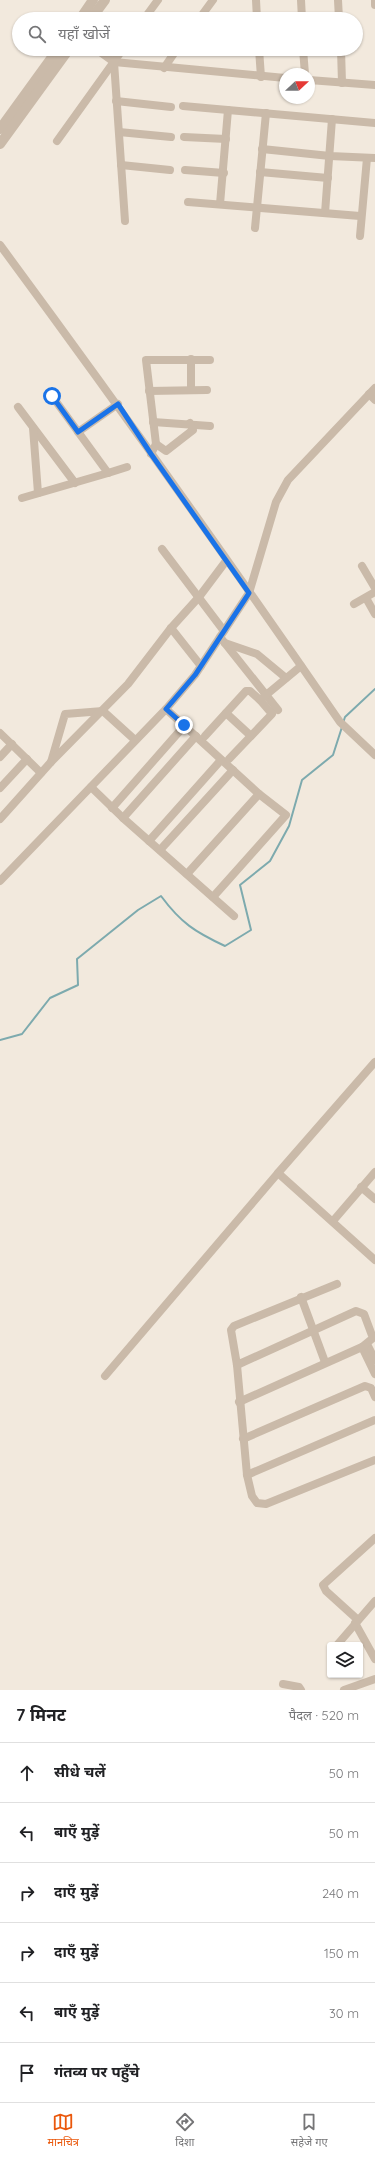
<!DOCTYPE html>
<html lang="hi">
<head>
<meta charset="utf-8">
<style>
	:root { --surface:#fff; --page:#f6f6f6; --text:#202124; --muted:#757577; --line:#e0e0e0; --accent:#ea580c }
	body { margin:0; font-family:Quicksand,"Noto Sans Devanagari",sans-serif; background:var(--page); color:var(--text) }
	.controls { position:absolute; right:12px; bottom:12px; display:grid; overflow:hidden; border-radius:4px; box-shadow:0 1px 3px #0004 }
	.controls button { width:36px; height:36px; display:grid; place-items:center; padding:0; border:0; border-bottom:1px solid var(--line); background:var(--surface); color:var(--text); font:20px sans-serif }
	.compass { position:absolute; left:279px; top:68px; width:36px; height:36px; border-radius:50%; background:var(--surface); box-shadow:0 1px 3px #0004; rotate:68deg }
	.stop { position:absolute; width:12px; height:12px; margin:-9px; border:3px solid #1a73e8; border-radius:50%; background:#fff }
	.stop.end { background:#1a73e8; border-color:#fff; box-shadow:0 1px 4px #0008 }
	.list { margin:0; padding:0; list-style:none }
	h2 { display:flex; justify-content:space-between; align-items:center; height:52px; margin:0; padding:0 16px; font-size:17px }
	h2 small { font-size:13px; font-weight:400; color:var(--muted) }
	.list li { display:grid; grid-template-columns:26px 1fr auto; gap:12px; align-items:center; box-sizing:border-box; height:60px; padding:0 16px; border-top:1px solid var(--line) }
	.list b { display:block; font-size:15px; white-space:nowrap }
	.list em { font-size:13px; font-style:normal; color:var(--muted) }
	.icon { flex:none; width:22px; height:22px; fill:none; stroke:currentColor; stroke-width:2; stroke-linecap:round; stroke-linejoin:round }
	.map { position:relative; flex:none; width:375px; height:1690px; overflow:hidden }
	.search { position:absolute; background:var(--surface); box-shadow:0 1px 3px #0004; left:12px; right:12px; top:12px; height:44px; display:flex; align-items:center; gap:10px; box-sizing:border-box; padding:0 14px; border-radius:22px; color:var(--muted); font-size:15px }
	.sheet { height:412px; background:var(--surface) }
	nav { display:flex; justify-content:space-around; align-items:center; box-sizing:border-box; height:56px; border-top:1px solid var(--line); background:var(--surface); font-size:11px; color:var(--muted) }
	nav a { display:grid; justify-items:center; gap:2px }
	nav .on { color:var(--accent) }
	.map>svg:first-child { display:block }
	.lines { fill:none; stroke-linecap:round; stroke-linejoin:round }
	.stream { stroke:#7daaae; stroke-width:2 }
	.minor { stroke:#cabaa9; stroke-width:8 }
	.tertiary { stroke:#cabaa9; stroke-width:10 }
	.route { stroke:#1a73e8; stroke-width:5 }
</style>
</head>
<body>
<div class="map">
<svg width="375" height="1690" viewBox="0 0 375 1690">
	<rect width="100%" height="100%" fill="#f2e9dd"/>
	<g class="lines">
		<g class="stream">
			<path d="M 343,723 L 345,717 L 375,689"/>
			<path d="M 0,1040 L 22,1034 L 50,998 L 78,985 L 77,959 L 138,910 L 161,896 C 181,923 195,932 225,946 L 251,930 L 240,885 L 270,861 L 289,826 L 302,780 L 333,755 L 342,727"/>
		</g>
		<g class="minor">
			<path d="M 256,0 L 257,19"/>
			<path d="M 301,0 L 302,19"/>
			<path d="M 338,0 L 339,19"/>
			<path d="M 375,0 L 375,5"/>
			<path d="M 144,19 L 158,0"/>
			<path d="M 199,19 L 213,0"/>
			<path d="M 96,49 L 114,62 L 285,78"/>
			<path d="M 259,49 L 261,77"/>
			<path d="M 303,49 L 305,74"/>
			<path d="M 341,49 L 342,83"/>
			<path d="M 114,62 L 125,221"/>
			<path d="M 164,68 L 177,49"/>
			<path d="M 309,80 L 375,85"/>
			<path d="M 116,101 L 171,107"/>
			<path d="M 183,106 L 375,123"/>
			<path d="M 119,132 L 171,137"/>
			<path d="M 184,137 L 226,139"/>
			<path d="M 57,141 L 123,49"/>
			<path d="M 262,149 L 330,156 L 375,158"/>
			<path d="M 121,165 L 170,170"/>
			<path d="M 185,170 L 224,173"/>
			<path d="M 260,172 L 328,178"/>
			<path d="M 188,202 L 360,216"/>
			<path d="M 220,204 L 228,110"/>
			<path d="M 325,213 L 332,119"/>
			<path d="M 255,228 L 266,113"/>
			<path d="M 360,236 L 367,158"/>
			<path d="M 0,245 C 116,402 229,561 340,722 L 375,755"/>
			<path d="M 191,359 L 191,390"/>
			<path d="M 149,391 L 207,390"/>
			<path d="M 369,394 L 375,400"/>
			<path d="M 18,407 L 75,483"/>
			<path d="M 153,422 L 210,426"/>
			<path d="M 33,428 L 38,493"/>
			<path d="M 78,432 L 118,404"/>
			<path d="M 156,444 L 166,451 L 193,430 L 190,423"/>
			<path d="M 151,454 L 156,444 L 146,360 L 210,360"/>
			<path d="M 108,473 L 127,467"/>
			<path d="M 22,498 L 108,473 L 52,396"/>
			<path d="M 162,549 L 224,631"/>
			<path d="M 362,566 L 375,588"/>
			<path d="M 366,598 L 375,614"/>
			<path d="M 354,604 L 375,592"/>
			<path d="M 171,628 L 201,666"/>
			<path d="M 220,637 L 278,710"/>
			<path d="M 225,643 L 257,654 L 286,678"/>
			<path d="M 166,709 L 259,794 L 286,815 L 213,897"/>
			<path d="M 226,713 L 251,736"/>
			<path d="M 0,733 L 41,773"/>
			<path d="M 205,736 L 246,691 L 250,691 L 260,700"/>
			<path d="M 0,757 L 12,744"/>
			<path d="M 229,759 L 272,714 L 260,700 L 301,666"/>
			<path d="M 51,762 L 65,714 L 103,711 L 135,740"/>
			<path d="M 91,787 L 123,818 L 234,916"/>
			<path d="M 0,788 L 27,759"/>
			<path d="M 112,808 L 185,725"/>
			<path d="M 123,818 L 196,736"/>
			<path d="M 0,819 L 51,762 L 128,684 L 171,628 L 199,597 L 226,561"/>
			<path d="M 149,841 L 221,760"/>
			<path d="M 160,850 L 233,770"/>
			<path d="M 187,874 L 259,794"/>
			<path d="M 0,881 L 166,709 L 195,675 L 249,593 L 276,502 L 288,480 L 375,388"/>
			<path d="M 278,1173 L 375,1062"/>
			<path d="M 361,1187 L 375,1199"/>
			<path d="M 333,1221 L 375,1172"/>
			<path d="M 337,1284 L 234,1326 L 231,1330 L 237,1365 L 247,1475 L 252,1496 L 257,1503 L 266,1504 L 375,1460"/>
			<path d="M 301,1297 L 325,1362"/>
			<path d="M 367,1344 L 375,1360"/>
			<path d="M 362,1347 L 375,1374"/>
			<path d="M 237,1365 L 356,1311 L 364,1314 L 373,1338 L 362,1347 L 239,1402"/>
			<path d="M 105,1376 L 278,1173 L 375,1260"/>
			<path d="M 243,1439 L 365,1386 L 371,1388 L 375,1397"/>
			<path d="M 247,1475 L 375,1420"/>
			<path d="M 358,1620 L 326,1591 L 323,1585 L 375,1538"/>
			<path d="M 355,1623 L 375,1659"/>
			<path d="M 337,1645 L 375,1601"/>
			<path d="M 283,1684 L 299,1687 L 301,1690"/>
			<path d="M 344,1690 L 375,1679"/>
		</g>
		<g class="tertiary">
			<path d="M 80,19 L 93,0"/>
			<path d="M 91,19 L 105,0"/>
			<path d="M 0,129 L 58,49"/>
			<path d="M 0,144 L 69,49"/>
		</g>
	</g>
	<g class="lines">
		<path class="route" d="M 52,396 L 78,432 L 118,404 L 151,454 L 249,593 L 195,675 L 166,709 L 184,725"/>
	</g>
</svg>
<div class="controls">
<button><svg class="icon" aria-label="layers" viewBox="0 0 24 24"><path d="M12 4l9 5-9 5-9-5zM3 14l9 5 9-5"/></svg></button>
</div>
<svg class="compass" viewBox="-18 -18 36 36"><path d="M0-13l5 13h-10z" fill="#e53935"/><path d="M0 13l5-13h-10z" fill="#757577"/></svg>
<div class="stop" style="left:52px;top:396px"></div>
<div class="stop end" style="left:184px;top:725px"></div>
<div class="search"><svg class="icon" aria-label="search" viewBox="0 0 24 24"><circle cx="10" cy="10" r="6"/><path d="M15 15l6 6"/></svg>यहाँ खोजें</div>
</div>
<section class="sheet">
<h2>7 मिनट<small>पैदल · 520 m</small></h2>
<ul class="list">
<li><svg class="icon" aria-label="ahead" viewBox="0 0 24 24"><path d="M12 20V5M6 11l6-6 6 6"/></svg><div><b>सीधे चलें</b></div><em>50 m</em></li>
<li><svg class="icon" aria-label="left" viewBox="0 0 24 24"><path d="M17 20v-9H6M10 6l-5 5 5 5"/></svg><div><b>बाएँ मुड़ें</b></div><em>50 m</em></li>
<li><svg class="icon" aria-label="right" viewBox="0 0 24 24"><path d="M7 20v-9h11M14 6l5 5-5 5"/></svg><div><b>दाएँ मुड़ें</b></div><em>240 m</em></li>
<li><svg class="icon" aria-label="right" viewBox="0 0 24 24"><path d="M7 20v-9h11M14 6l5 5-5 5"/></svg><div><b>दाएँ मुड़ें</b></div><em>150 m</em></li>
<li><svg class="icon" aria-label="left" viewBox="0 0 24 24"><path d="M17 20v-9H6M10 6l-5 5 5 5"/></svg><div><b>बाएँ मुड़ें</b></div><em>30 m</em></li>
<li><svg class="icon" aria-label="arrive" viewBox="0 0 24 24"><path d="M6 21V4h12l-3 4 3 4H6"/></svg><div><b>गंतव्य पर पहुँचे</b></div></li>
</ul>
</section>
<nav>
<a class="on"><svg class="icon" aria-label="map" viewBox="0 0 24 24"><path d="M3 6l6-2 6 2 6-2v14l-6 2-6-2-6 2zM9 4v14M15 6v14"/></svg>मानचित्र</a>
<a><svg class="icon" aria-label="directions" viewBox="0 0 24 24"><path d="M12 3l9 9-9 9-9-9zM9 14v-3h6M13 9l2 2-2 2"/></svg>दिशा</a>
<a><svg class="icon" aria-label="saved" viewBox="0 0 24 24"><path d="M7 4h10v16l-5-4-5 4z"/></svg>सहेजे गए</a>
</nav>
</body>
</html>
